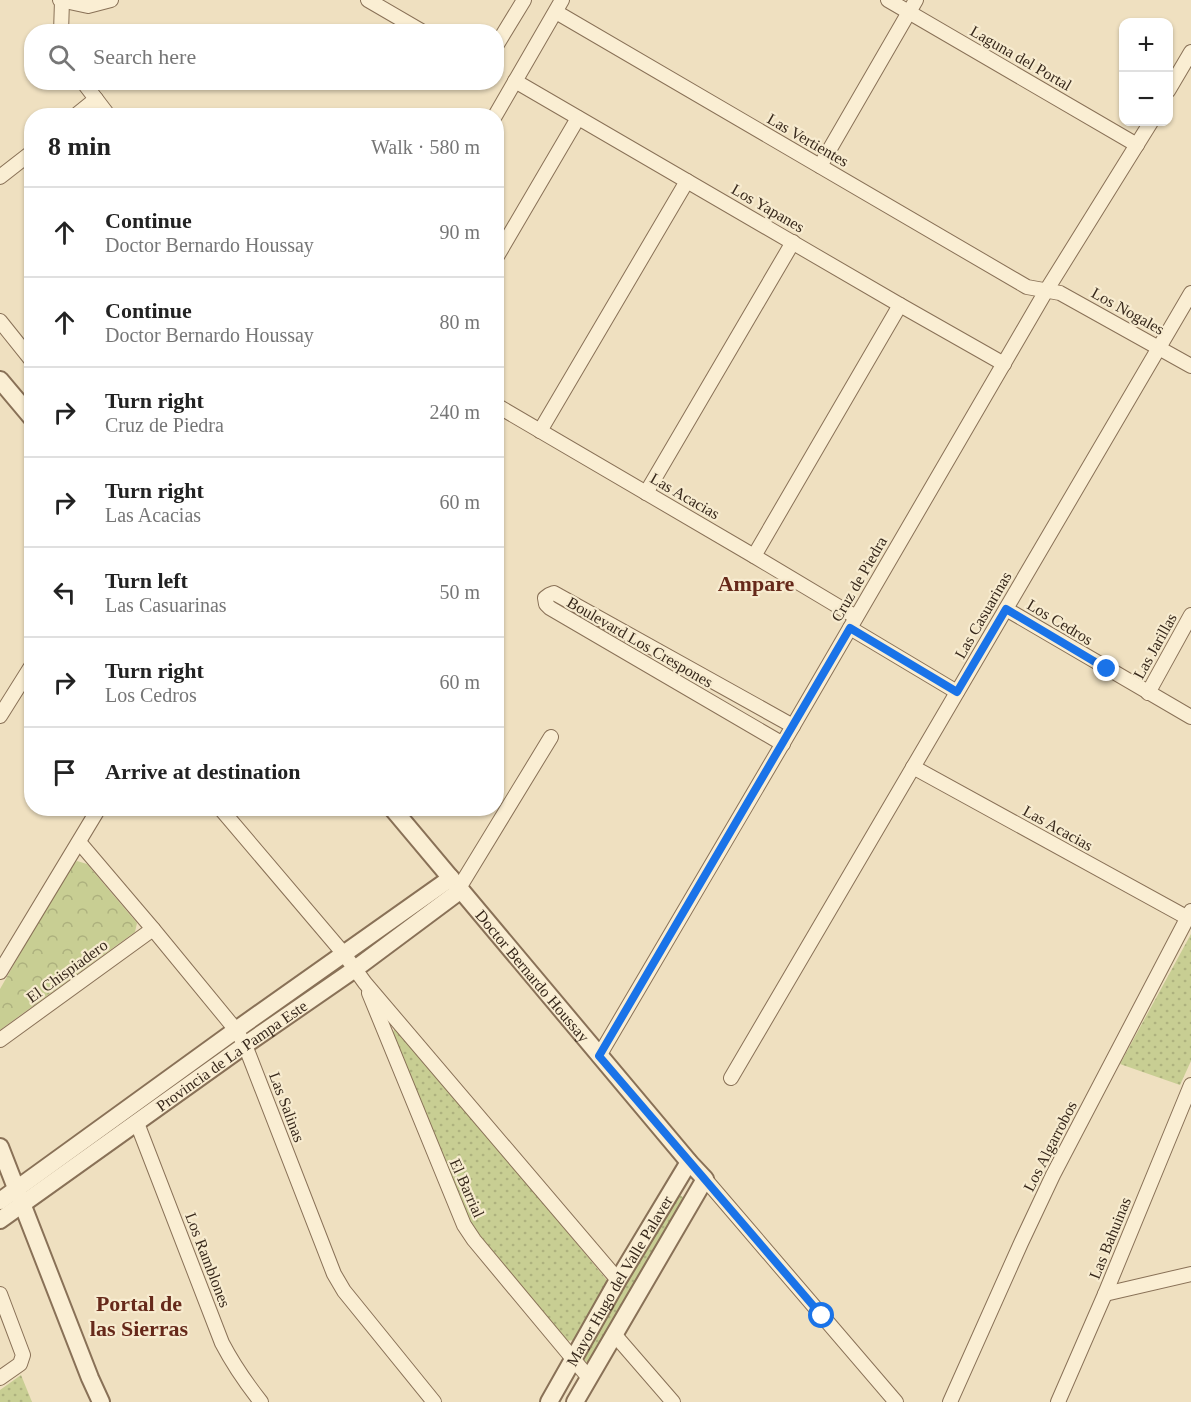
<!DOCTYPE html>
<html lang="en">
<head>
<meta charset="utf-8">
<style>
	:root { --surface:#fff; --page:#f6f6f6; --text:#222; --muted:#767676; --line:#e0e0e0 }
	body { margin:0; font-family:"Times New Roman",serif; background:var(--page); color:var(--text) }
	.controls { position:absolute; right:18px; top:18px; display:grid; overflow:hidden; border-radius:12px; box-shadow:0 2px 4px #0004 }
	.controls button { width:54px; height:54px; display:grid; place-items:center; padding:0; border:0; border-bottom:2px solid var(--line); background:var(--surface); color:var(--text); font:30px sans-serif }
	.stop { position:absolute; width:18px; height:18px; margin:-14px; border:4px solid #1a73e8; border-radius:50%; background:#fff }
	.stop.end { background:#1a73e8; border-color:#fff; box-shadow:0 2px 6px #0008 }
	.list { margin:0; padding:0; list-style:none }
	h2 { display:flex; justify-content:space-between; align-items:center; height:78px; margin:0; padding:0 24px; font-size:26px }
	h2 small { font-size:20px; font-weight:400; color:var(--muted) }
	.list li { display:grid; grid-template-columns:39px 1fr auto; gap:18px; align-items:center; box-sizing:border-box; height:90px; padding:0 24px; border-top:2px solid var(--line) }
	.list b { display:block; font-size:22px; white-space:nowrap }
	.list p { margin:0; font-size:20px; white-space:nowrap; color:var(--muted) }
	.list em { font-size:20px; font-style:normal; color:var(--muted) }
	.icon { flex:none; width:33px; height:33px; fill:none; stroke:currentColor; stroke-width:2; stroke-linecap:round; stroke-linejoin:round }
	.map { position:relative; flex:none; width:1191px; height:1402px; overflow:hidden }
	.search { position:absolute; background:var(--surface); box-shadow:0 2px 4px #0004; left:24px; top:24px; width:480px; height:66px; display:flex; align-items:center; gap:15px; box-sizing:border-box; padding:0 21px; border-radius:24px; color:var(--muted); font-size:22px }
	.panel { position:absolute; background:var(--surface); box-shadow:0 2px 4px #0004; left:24px; top:108px; width:480px; height:708px; border-radius:24px }
	.map>svg:first-child { display:block }
	.grass { fill:url(#grass-dots) }
	.park { fill:url(#park-crowns) }
	.lines { fill:none; stroke-linecap:round; stroke-linejoin:round }
	.minor-casing { stroke:#897157; stroke-width:16 }
	.tertiary-casing { stroke:#897157; stroke-width:20 }
	.minor { stroke:#faeed3; stroke-width:14 }
	.tertiary { stroke:#faeed3; stroke-width:16 }
	.route { stroke:#1a73e8; stroke-width:8 }
	.labels { text-anchor:middle; dominant-baseline:central; stroke-width:4.5; stroke-linejoin:round; paint-order:stroke }
	.street-label { font-size:16px; fill:#38291c; stroke:#f7ebcf }
	.district-label { font-size:22px; font-weight:bold; fill:#66291a; stroke:#f7ebcf }
</style>
</head>
<body>
<div class="map">
<svg width="1191" height="1402" viewBox="0 0 1191 1402">
	<defs>
		<pattern id="grass-dots" width="8" height="8" patternUnits="userSpaceOnUse" patternTransform="scale(1.5)"><rect width="8" height="8" fill="#c8ce93"/><path d="M2 2h.1M6 6h.1" fill="none" stroke="#adb17e" stroke-width="1.8" stroke-linecap="round"/></pattern>
		<pattern id="park-crowns" width="20" height="18" patternUnits="userSpaceOnUse" patternTransform="scale(1.5)"><rect width="20" height="18" fill="#c8ce93"/><path d="M2 6a3 3 0 1 1 6 0M12 15a3 3 0 1 1 6 0" fill="none" stroke="#adb17e"/></pattern>
	</defs>
	<rect width="100%" height="100%" fill="#efe0c0"/>
	<g class="grass">
		<path d="M 1191,934 L 1191,1061 L 1180,1085 L 1120,1064 Z"/>
		<path d="M 395,1028 L 399,1029 L 606,1279 L 606,1288 L 575,1340 L 565,1341 L 472,1227 L 392,1034 Z"/>
		<path d="M 678,1194 L 686,1199 L 590,1364 L 582,1359 Z"/>
		<path d="M 21,1375 L 32,1402 L 0,1402 L 0,1390 Z"/>
	</g>
	<path class="park" d="M 77,861 L 87,864 L 137,923 L 135,932 L 0,1030 L 0,989 L 69,868 Z"/>
	<g class="lines">
		<g class="minor-casing">
			<g id="minor">
				<path d="M 60,0 L 88,6 L 111,0"/>
				<path d="M 368,0 L 423,32"/>
				<path d="M 888,0 L 1137,145"/>
				<path d="M 556,12 L 1027,287 L 1060,293 L 1191,366"/>
				<path d="M 61,32 L 62,1"/>
				<path d="M 496,46 L 524,0"/>
				<path d="M 515,81 L 900,305 L 1004,364"/>
				<path d="M 83,82 L 109,116"/>
				<path d="M 1168,91 L 1191,52"/>
				<path d="M 75,116 L 96,99"/>
				<path d="M 495,116 L 562,0"/>
				<path d="M 820,166 L 916,0"/>
				<path d="M 0,177 L 32,152"/>
				<path d="M 496,258 L 578,118"/>
				<path d="M 0,321 L 32,361"/>
				<path d="M 496,405 L 754,556 L 856,617"/>
				<path d="M 540,431 L 687,181"/>
				<path d="M 646,493 L 793,242"/>
				<path d="M 754,556 L 900,305"/>
				<path d="M 1006,609 L 1191,717"/>
				<path d="M 850,628 L 957,692"/>
				<path d="M 1148,693 L 1191,615"/>
				<path d="M 0,716 L 32,665"/>
				<path d="M 783,744 L 550,608 L 546,604 L 545,598 L 549,595 L 554,593 L 793,726"/>
				<path d="M 913,767 L 1188,918"/>
				<path d="M 220,808 L 344,954 L 365,983 L 618,1280"/>
				<path d="M 79,842 L 153,929 L 236,1030 L 245,1045 L 334,1274 L 344,1291 L 434,1402"/>
				<path d="M 459,888 L 551,737"/>
				<path d="M 0,972 L 99,808"/>
				<path d="M 369,993 L 464,1225 L 474,1240 L 589,1378"/>
				<path d="M 0,1040 L 153,929"/>
				<path d="M 599,1056 L 793,726 L 1046,291 L 1151,122"/>
				<path d="M 731,1078 L 1191,293"/>
				<path d="M 137,1123 L 222,1343 C 233,1364 246,1383 261,1402"/>
				<path d="M 705,1179 L 896,1402"/>
				<path d="M 0,1294 L 23,1355 L 20,1364 L 0,1378"/>
				<path d="M 1105,1294 L 1191,1274"/>
				<path d="M 614,1334 L 673,1402"/>
				<path d="M 950,1402 L 1021,1243 L 1053,1175 L 1191,911"/>
				<path d="M 1058,1402 L 1105,1294 L 1191,1085"/>
			</g>
		</g>
		<g class="tertiary-casing">
			<g id="tertiary">
				<path d="M 0,380 L 32,418"/>
				<path id="s1" d="M 392,808 L 689,1162 L 705,1179 L 575,1402"/>
				<path d="M 0,1147 L 90,1378 L 101,1402"/>
				<path d="M 0,1201 L 236,1030 L 451,878"/>
				<path id="s2" d="M 0,1220 L 245,1045 L 355,969 L 461,890"/>
				<path id="s3" d="M 549,1402 L 618,1280 L 689,1162"/>
			</g>
		</g>
		<use href="#minor" class="minor"/>
		<use href="#tertiary" class="tertiary"/>
	</g>
	<g class="lines">
		<path class="route" d="M 822,1316 L 599,1056 L 850,628 L 957,692 L 1006,609 L 1107,669"/>
	</g>
	<g class="labels">
		<g class="street-label">
			<text transform="translate(1021 58) rotate(30)">Laguna del Portal</text>
			<text transform="translate(808 140) rotate(30)">Las Vertientes</text>
			<text transform="translate(768 208) rotate(30)">Los Yapanes</text>
			<text transform="translate(1128 311) rotate(29)">Los Nogales</text>
			<text transform="translate(685 496) rotate(30)">Las Acacias</text>
			<text transform="translate(859 579) rotate(-60)">Cruz de Piedra</text>
			<text transform="translate(983 615) rotate(-60)">Las Casuarinas</text>
			<text transform="translate(1060 622) rotate(31)">Los Cedros</text>
			<text transform="translate(640 642) rotate(30)">Boulevard Los Crespones</text>
			<text transform="translate(1155 646) rotate(-61)">Las Jarillas</text>
			<text transform="translate(1058 828) rotate(29)">Las Acacias</text>
			<text transform="translate(67 971) rotate(-36)">El Chispiadero</text>
			<text stroke="none"><textPath href="#s1" startOffset="219">Doctor Bernardo Houssay</textPath></text>
			<text stroke="none"><textPath href="#s2" startOffset="284">Provincia de La Pampa Este</textPath></text>
			<text transform="translate(287 1107) rotate(69)">Las Salinas</text>
			<text transform="translate(1050 1146) rotate(-63)">Los Algarrobos</text>
			<text transform="translate(467 1188) rotate(66)">El Barrial</text>
			<text transform="translate(1110 1238) rotate(-68)">Las Bahuinas</text>
			<text transform="translate(208 1260) rotate(69)">Los Ramblones</text>
			<text stroke="none"><textPath href="#s3" startOffset="140">Mayor Hugo del Valle Palaver</textPath></text>
		</g>
		<g class="district-label">
			<text x="756" y="583">Ampare</text>
			<text x="139" y="1303">Portal de<tspan x="139" dy="25">las Sierras</tspan></text>
		</g>
	</g>
</svg>
<div class="controls">
<button>+</button>
<button>−</button>
</div>
<div class="stop" style="left:822px;top:1316px"></div>
<div class="stop end" style="left:1107px;top:669px"></div>
<div class="search"><svg class="icon" aria-label="search" viewBox="0 0 24 24"><circle cx="10" cy="10" r="6"/><path d="M15 15l6 6"/></svg>Search here</div>
<section class="panel">
<h2>8 min<small>Walk · 580 m</small></h2>
<ul class="list">
<li><svg class="icon" aria-label="ahead" viewBox="0 0 24 24"><path d="M12 20V5M6 11l6-6 6 6"/></svg><div><b>Continue</b><p>Doctor Bernardo Houssay</p></div><em>90 m</em></li>
<li><svg class="icon" aria-label="ahead" viewBox="0 0 24 24"><path d="M12 20V5M6 11l6-6 6 6"/></svg><div><b>Continue</b><p>Doctor Bernardo Houssay</p></div><em>80 m</em></li>
<li><svg class="icon" aria-label="right" viewBox="0 0 24 24"><path d="M7 20v-9h11M14 6l5 5-5 5"/></svg><div><b>Turn right</b><p>Cruz de Piedra</p></div><em>240 m</em></li>
<li><svg class="icon" aria-label="right" viewBox="0 0 24 24"><path d="M7 20v-9h11M14 6l5 5-5 5"/></svg><div><b>Turn right</b><p>Las Acacias</p></div><em>60 m</em></li>
<li><svg class="icon" aria-label="left" viewBox="0 0 24 24"><path d="M17 20v-9H6M10 6l-5 5 5 5"/></svg><div><b>Turn left</b><p>Las Casuarinas</p></div><em>50 m</em></li>
<li><svg class="icon" aria-label="right" viewBox="0 0 24 24"><path d="M7 20v-9h11M14 6l5 5-5 5"/></svg><div><b>Turn right</b><p>Los Cedros</p></div><em>60 m</em></li>
<li><svg class="icon" aria-label="arrive" viewBox="0 0 24 24"><path d="M6 21V4h12l-3 4 3 4H6"/></svg><div><b>Arrive at destination</b></div></li>
</ul>
</section>
</div>
</body>
</html>
